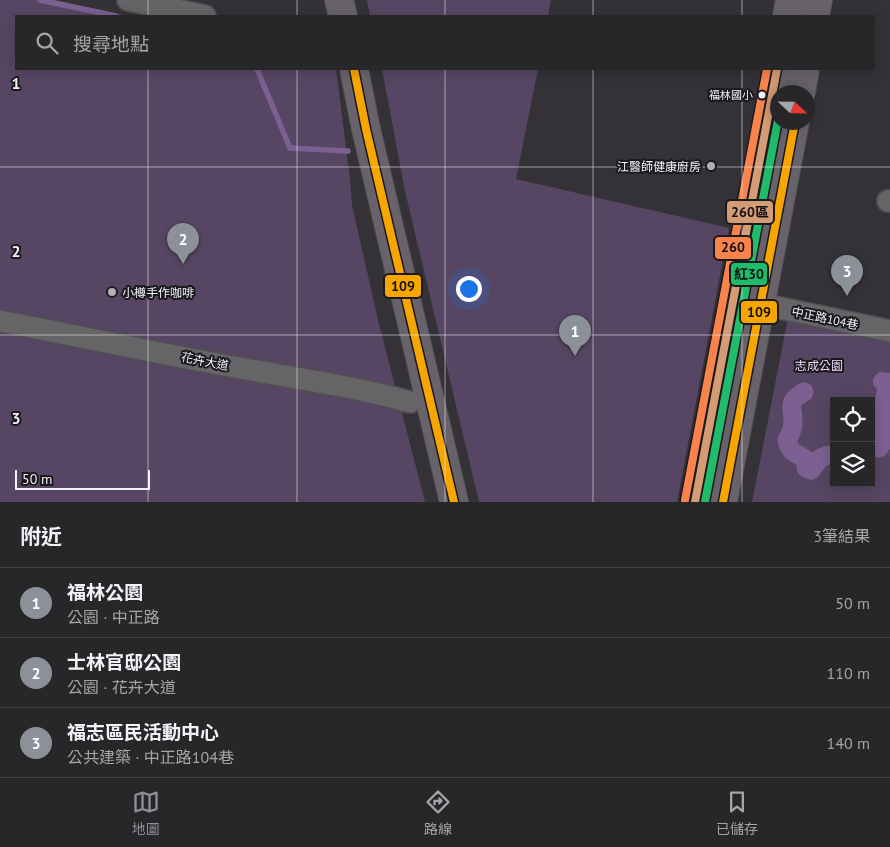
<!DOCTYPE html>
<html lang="zh-TW">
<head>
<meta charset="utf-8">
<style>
	:root { --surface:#272628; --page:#333234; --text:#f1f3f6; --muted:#a4a5a8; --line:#434345; --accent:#8c9099 }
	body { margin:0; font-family:"PT Sans","Noto Sans TC",sans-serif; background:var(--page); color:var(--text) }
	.controls { position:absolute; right:15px; bottom:15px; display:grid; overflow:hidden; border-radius:0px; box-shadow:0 2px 12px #0003 }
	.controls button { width:45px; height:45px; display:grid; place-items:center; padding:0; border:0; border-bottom:1px solid var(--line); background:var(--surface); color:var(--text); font:25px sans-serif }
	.compass { position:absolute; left:770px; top:85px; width:45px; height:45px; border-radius:50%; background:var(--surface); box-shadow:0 2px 12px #0003; rotate:112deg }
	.scale { position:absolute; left:15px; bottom:12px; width:135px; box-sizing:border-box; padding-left:5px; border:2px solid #f5f2f7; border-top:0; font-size:14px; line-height:18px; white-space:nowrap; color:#f5f2f7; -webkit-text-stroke:4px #1b191d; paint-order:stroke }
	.you { position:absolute; left:468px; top:288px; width:18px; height:18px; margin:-12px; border:4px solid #fff; border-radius:50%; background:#1a73e8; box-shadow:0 0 0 8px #1a73e833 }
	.badge { display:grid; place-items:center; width:32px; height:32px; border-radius:50%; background:var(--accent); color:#fff; font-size:16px; font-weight:700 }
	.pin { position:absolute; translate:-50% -41px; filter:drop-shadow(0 1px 2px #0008) }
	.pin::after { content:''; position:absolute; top:26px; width:18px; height:15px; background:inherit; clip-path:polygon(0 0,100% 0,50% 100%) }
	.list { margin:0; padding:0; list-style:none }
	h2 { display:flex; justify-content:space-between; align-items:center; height:65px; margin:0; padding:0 20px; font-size:21px }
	h2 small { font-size:16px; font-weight:400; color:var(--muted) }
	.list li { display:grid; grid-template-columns:32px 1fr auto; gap:15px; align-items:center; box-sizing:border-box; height:70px; padding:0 20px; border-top:1px solid var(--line) }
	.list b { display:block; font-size:19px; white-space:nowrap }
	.list p { margin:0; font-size:16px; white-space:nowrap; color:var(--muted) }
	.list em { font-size:16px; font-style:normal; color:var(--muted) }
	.icon { flex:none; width:28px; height:28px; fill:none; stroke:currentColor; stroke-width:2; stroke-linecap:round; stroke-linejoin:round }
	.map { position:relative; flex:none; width:890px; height:502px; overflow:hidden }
	.search { position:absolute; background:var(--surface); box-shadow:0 2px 12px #0003; left:15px; right:15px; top:15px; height:55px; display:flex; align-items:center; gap:12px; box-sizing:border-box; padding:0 18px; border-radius:0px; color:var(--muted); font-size:19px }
	.sheet { height:275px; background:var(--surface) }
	nav { display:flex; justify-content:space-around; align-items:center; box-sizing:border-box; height:70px; border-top:1px solid var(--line); background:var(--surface); font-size:14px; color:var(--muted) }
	nav a { display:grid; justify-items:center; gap:2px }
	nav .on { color:var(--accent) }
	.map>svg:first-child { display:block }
	.green { fill:#574663; fill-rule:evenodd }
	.water { fill:#7d6092 }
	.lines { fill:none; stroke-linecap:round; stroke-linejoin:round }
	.stream { stroke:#7d6092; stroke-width:5.5 }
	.canal { stroke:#7d6092; stroke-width:19 }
	.minor-casing { stroke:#504e51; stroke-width:24 }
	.major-casing { stroke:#504e51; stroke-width:30 }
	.minor { stroke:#666467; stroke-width:21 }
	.major { stroke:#68636b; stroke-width:28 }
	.bus-1-casing { stroke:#1b191d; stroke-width:11 }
	.bus-2-casing { stroke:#1b191d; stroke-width:11 }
	.bus-3-casing { stroke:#1b191d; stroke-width:11 }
	.bus-4-casing { stroke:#1b191d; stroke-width:11 }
	.bus-1 { stroke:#f7a600; stroke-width:8 }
	.bus-2 { stroke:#20bc6c; stroke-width:8 }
	.bus-3 { stroke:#f8844c; stroke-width:8 }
	.bus-4 { stroke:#d39c74; stroke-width:8 }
	.grid { fill:none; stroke:#f5f2f7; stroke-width:1; stroke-opacity:0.55 }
	.bus-dot { fill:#f5f2f7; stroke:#1b191d; stroke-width:2 }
	.poi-dot { fill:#b1afb3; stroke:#1b191d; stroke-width:2 }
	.labels { text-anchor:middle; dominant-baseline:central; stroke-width:4; stroke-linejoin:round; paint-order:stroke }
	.bus-label { font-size:11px; fill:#f5f2f7; stroke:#1b191d; text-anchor:end }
	.poi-label { font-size:12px; fill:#f5f2f7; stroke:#1b191d; text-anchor:end }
	.street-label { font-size:12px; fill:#f5f2f7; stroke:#1b191d }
	.park-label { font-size:12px; fill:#ebd9f9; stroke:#1b191d }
	.grid-label { font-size:16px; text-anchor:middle; font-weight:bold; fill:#f5f2f7; stroke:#1b191d; stroke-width:4; stroke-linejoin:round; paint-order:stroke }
	.line-badge { stroke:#1b191d; stroke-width:2 }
	.pale-badge-label { font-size:14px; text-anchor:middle; font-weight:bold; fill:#111 }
</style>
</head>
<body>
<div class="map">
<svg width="890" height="502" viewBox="0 0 890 502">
	<rect width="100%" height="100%" fill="#343236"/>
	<g class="green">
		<path d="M 0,0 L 55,0 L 128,16 L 16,16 L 16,69 L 336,69 L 350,179 L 352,205 L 379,324 L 425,502 L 0,502 Z"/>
		<path d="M 367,0 L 551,0 L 548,16 L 370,16 Z"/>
		<path d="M 382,69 L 538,69 L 516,179 L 729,228 L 677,502 L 479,502 L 405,191 Z"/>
		<path d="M 788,318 L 890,337 L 890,502 L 752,502 ZM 834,401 L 871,401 L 871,483 L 834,483 Z"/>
	</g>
	<path class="water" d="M 879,372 L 890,373 L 890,395 C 878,391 865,384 879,372 Z"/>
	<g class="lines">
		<g class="stream">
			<path d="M 40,0 L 116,16"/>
			<path d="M 257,69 L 290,148 L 348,151"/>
		</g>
		<g class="canal">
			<path d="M 804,392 C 785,403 794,408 793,424 C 793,430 790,435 787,440 C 790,454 797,453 807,460 L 806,468 L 811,470 C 818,461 821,454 834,455"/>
			<path d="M 871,441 L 879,448 L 885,439 L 883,413 L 886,393"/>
		</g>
		<g class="minor-casing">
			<g id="minor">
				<path d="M 128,0 L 205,16"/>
				<path d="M 888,201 L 890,201"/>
				<path d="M 761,304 L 890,331"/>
				<path d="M 0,321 C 75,335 149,352 224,365 C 286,377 349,385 410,402"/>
			</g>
		</g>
		<g class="major-casing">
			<g id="major">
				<path d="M 339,0 L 343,16"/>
				<path d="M 787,16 L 790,0"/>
				<path d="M 815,16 L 818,0"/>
				<path d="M 354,69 L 366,129 L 454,502"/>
				<path d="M 801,92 L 805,69"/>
				<path d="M 695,502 L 777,69"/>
				<path d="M 723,502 L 795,122"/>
			</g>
		</g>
		<use href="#minor" class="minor"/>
		<use href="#major" class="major"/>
		<g class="bus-1-casing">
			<g id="bus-1">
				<path d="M 354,69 L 366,129 L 454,502"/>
				<path d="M 723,502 L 795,122"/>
			</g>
		</g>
		<g class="bus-2-casing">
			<path id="bus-2" d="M 705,502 L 778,120"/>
		</g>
		<g class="bus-3-casing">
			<path id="bus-3" d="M 685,500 L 767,69"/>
		</g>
		<g class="bus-4-casing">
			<path id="bus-4" d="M 695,502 L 777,69"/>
		</g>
		<use href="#bus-1" class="bus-1"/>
		<use href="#bus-2" class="bus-2"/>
		<use href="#bus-3" class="bus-3"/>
		<use href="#bus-4" class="bus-4"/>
	</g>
	<path class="grid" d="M 148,0 L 148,16M 297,0 L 297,16M 445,0 L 445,16M 593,0 L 593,16M 742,0 L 742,16M 148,69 L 148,502M 297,69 L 297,502M 445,69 L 445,502M 593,69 L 593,502M 742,69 L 742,502M 0,167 L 890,167M 0,335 L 890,335"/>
	<circle class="bus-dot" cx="762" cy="95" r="4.5"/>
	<g class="poi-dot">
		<circle cx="711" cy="166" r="5"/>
		<circle cx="112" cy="292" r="5"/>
	</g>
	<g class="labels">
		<g class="bus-label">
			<text x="753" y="95">福林國小</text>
		</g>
		<g class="poi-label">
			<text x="701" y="166">江醫師健康廚房</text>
			<text x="122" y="292" text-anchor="start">小樽手作咖啡</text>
		</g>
		<g class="street-label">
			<text transform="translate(825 318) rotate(12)">中正路104巷</text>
			<text transform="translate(205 361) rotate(11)">花卉大道</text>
		</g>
		<g class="park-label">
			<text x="819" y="365">志成公園</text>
		</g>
	</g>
	<g class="grid-label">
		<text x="16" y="89">1</text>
		<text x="16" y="257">2</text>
		<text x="16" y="424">3</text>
	</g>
	<g class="line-badge">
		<rect x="726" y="200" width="48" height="24" rx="5" fill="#d39c74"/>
		<rect x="714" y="236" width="38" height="24" rx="5" fill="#f8844c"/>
		<rect x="730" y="262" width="38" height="24" rx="5" fill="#20bc6c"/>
		<rect x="384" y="274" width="38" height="24" rx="5" fill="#f7a600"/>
		<rect x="740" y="300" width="38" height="24" rx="5" fill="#f7a600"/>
	</g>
	<g class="pale-badge-label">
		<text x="750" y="217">260區</text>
		<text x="733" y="252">260</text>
		<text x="749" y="279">紅30</text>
		<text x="403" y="291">109</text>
		<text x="759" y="317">109</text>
	</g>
</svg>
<div class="controls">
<button><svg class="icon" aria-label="locate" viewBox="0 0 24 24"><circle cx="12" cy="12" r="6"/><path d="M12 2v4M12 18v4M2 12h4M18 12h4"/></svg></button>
<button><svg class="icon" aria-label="layers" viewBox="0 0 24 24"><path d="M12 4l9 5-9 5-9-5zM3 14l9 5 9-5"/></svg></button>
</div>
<svg class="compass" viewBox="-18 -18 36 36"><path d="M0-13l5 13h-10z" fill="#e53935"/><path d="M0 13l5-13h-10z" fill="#a4a5a8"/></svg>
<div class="scale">50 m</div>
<div class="you"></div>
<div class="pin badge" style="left:575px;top:356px">1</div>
<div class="pin badge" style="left:183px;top:264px">2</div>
<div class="pin badge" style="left:847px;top:296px">3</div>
<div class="search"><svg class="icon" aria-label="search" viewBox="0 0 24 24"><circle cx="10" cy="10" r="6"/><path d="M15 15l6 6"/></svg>搜尋地點</div>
</div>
<section class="sheet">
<h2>附近<small>3筆結果</small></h2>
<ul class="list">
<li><span class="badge">1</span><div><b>福林公園</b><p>公園 · 中正路</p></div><em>50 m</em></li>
<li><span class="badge">2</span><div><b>士林官邸公園</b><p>公園 · 花卉大道</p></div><em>110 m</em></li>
<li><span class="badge">3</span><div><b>福志區民活動中心</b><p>公共建築 · 中正路104巷</p></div><em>140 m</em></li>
</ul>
</section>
<nav>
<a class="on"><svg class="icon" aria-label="map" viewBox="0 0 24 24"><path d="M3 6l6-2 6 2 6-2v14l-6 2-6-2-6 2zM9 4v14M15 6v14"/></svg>地圖</a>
<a><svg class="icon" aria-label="directions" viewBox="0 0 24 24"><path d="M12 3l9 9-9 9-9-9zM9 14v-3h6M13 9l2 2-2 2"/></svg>路線</a>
<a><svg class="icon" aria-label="saved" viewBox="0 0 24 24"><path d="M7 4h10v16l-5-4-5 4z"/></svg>已儲存</a>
</nav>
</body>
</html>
